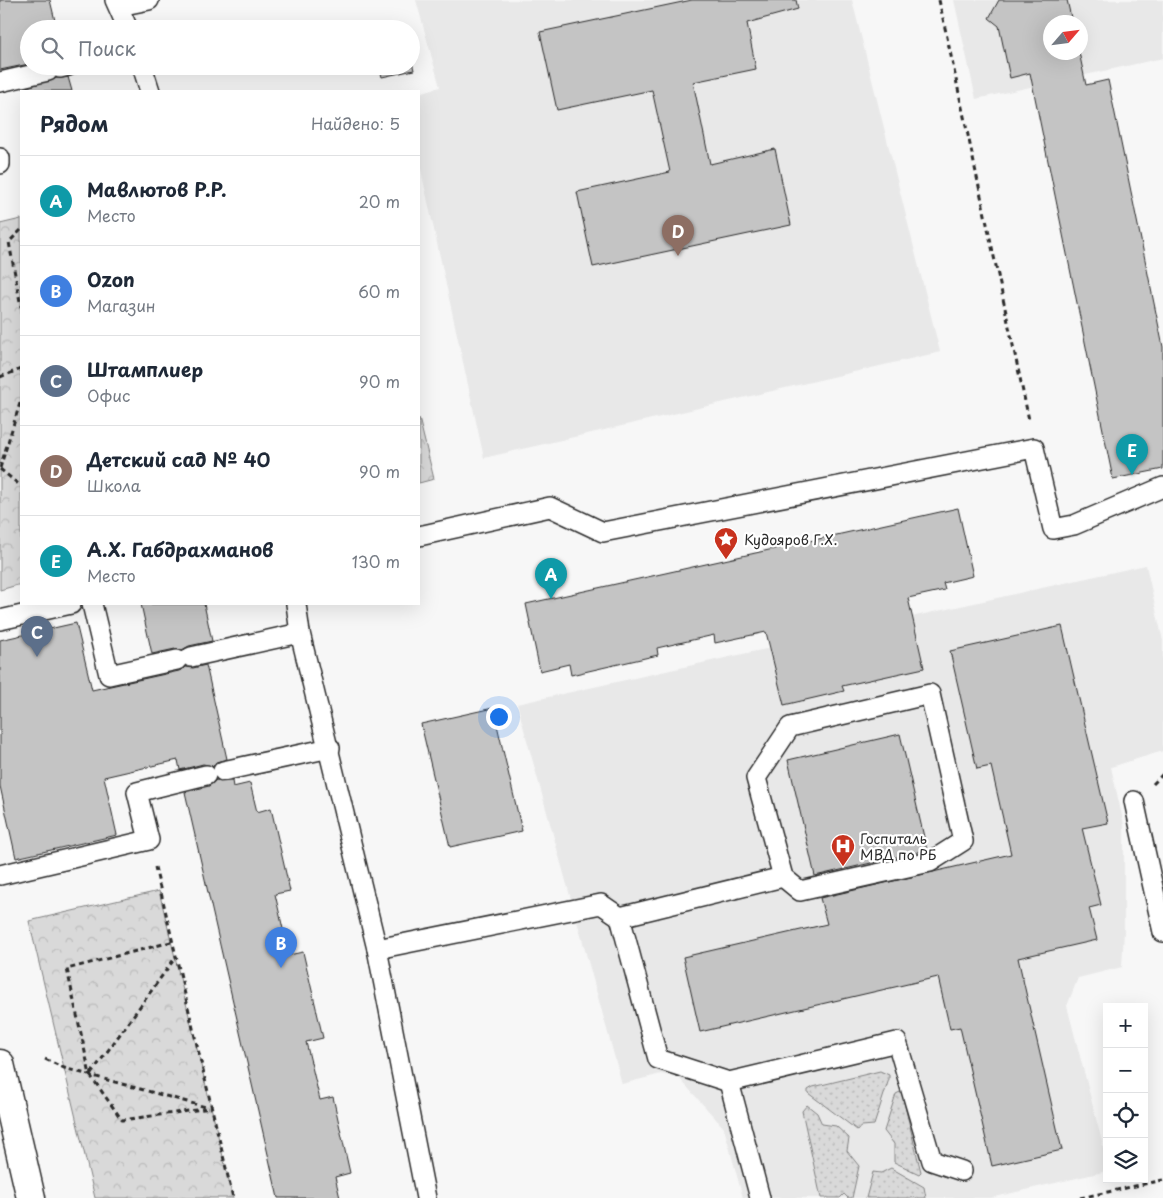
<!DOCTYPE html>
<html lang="ru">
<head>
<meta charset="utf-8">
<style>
	:root { --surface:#fff; --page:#f6f6f7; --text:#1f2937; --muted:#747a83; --line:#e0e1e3; --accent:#c8321e }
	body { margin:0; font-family:"Playpen Sans",sans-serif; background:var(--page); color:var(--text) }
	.controls { position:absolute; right:15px; bottom:15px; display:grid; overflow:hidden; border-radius:0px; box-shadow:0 5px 20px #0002 }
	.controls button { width:45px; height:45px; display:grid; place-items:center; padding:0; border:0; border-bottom:1px solid var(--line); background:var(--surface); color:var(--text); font:25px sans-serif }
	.compass { position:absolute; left:1043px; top:15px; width:45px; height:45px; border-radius:50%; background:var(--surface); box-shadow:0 5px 20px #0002; rotate:62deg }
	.you { position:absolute; left:498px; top:716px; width:18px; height:18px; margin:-12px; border:4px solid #fff; border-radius:50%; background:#1a73e8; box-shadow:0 0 0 8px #1a73e833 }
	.badge { display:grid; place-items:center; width:32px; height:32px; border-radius:50%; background:var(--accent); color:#fff; font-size:16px; font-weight:700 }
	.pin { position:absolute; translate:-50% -41px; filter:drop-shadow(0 1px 2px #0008) }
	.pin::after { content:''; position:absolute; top:26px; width:18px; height:15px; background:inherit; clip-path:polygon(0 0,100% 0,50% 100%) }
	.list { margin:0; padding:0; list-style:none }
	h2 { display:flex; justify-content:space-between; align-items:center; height:65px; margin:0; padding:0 20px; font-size:21px }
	h2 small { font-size:16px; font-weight:400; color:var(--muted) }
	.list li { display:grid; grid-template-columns:32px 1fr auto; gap:15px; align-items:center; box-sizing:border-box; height:90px; padding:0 20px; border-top:1px solid var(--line) }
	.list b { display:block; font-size:19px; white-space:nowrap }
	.list p { margin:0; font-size:16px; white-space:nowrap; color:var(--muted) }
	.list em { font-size:16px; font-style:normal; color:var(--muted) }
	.icon { flex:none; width:28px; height:28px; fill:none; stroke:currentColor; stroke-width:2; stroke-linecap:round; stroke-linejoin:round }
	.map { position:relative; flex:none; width:1163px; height:1198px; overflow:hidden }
	.search { position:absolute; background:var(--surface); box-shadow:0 5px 20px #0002; left:20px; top:20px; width:400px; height:55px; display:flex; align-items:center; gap:12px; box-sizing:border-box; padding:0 18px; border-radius:28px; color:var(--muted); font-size:19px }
	.panel { position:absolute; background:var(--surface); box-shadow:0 5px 20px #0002; left:20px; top:90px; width:400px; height:515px; border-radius:0px }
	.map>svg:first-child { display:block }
	.built { fill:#e8e8e8; fill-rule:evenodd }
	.grass { fill:url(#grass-dots); stroke:#828282 }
	.park { fill:url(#park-crowns); stroke:#828282 }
	.building { fill:#c4c4c4; stroke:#2b2b2b }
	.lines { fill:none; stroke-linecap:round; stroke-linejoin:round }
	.lane-casing { stroke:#2b2b2b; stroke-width:22 }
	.secondary-casing { stroke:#2b2b2b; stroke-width:31 }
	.path { stroke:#2b2b2b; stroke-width:3; stroke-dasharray:5 4; stroke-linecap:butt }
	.lane { stroke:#fff; stroke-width:19 }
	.secondary { stroke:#fff; stroke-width:28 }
	.labels { text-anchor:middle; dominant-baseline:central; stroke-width:4.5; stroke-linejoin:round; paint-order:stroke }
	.poi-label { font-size:14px; fill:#2b2b2b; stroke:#fff; text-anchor:start }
</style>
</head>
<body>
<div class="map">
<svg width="1163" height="1198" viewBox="0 0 1163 1198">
	<defs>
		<pattern id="grass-dots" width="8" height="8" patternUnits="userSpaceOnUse" patternTransform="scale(1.25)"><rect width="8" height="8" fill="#d9d9d9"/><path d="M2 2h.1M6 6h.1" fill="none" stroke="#bababa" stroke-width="1.8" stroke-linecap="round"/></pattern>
		<pattern id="park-crowns" width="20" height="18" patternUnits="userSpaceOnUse" patternTransform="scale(1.25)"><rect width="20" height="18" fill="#d9d9d9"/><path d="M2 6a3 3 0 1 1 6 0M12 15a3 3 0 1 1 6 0" fill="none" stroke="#bababa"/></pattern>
	</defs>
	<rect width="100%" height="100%" fill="#f7f7f7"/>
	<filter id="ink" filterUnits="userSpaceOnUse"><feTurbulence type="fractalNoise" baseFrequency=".02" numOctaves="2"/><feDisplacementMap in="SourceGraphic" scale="10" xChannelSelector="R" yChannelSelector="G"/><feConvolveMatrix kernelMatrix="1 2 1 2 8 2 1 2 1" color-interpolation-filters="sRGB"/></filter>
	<g filter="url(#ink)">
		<g class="built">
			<path d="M 416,0 L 852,0 L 940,352 L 484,458 L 419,161 L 419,93 L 440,87 Z"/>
			<path d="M 954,0 L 1163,0 L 1163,58 L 976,99 ZM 1050,22 L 1080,22 L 1080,52 L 1050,52 Z"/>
			<path d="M 1146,565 L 1163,641 L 1163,751 L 1111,767 L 1124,825 L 1124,931 L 1122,967 L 1078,978 L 1067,1006 L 1107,1161 L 1107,1171 L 991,1198 L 743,1198 L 724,1128 L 679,1078 L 661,1074 L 622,1084 L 517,704 Z"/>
		</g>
		<g class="grass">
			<path d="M 880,1071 L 889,1075 L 889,1079 L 874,1125 L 862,1126 L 857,1130 L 808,1093 L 808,1090 L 813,1087 Z"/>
			<path d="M 900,1092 L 902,1094 L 921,1172 L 919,1174 L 894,1162 L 894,1144 L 884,1131 L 896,1094 Z"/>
			<path d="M 807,1105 L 817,1113 L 822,1124 L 836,1126 L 849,1138 L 847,1151 L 859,1166 L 852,1198 L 848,1198 L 844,1194 L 840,1198 L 821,1198 L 802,1111 Z"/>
			<path d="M 891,1168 L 924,1187 L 926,1198 L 866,1198 L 873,1172 L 881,1173 Z"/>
		</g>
		<g class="park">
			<path d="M 21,219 L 21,584 L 0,590 L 0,224 Z"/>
			<path d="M 419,418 L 434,479 L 419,483 Z"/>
			<path d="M 159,891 L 233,1198 L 95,1198 L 29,921 Z"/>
		</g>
		<g class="building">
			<path d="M 0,0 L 50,0 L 57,29 L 29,29 L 29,64 L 0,70 Z"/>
			<path d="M 692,0 L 796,0 L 798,9 L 747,23 L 756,69 L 693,82 L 710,164 L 775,149 L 791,225 L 593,267 L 577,192 L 670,172 L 652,90 L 557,110 L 540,32 Z"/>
			<path d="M 999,0 L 1067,0 L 1072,22 L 1050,22 L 1050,52 L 1079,52 L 1086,85 L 1108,80 L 1163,347 L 1163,469 L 1113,479 L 1030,73 L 1010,78 L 999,26 L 989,18 Z"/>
			<path d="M 411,58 L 414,70 L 382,77 L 379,66 L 411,66 Z"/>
			<path d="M 68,77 L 72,91 L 28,91 L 27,87 L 56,78 Z"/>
			<path d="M 958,508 L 973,576 L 943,583 L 945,590 L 908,598 L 924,668 L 842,686 L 844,691 L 784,705 L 766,632 L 715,643 L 714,635 L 657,648 L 658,655 L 571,675 L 569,664 L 540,671 L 526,604 Z"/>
			<path d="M 141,604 L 204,604 L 212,641 L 189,646 L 182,650 L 175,649 L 152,654 Z"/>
			<path d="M 76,623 L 92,690 L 179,671 L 186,667 L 193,668 L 206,665 L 227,759 L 216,762 L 213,766 L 203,764 L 180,770 L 178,760 L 104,777 L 117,835 L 16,858 L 0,786 L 0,640 Z"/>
			<path d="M 1062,626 L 1108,823 L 1082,828 L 1101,905 L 1089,908 L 1097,940 L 1018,958 L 1062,1150 L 992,1166 L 960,1027 L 950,1029 L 938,977 L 700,1032 L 683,957 L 827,924 L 820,898 L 1011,854 L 991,766 L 977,769 L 950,651 Z"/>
			<path d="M 493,708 L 522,831 L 450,847 L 421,724 Z"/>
			<path d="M 900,734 L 927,850 L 815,876 L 788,760 Z"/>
			<path d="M 216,780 L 220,782 L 232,781 L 233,787 L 250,783 L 257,812 L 271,808 L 290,891 L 275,894 L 289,955 L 303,952 L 323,1038 L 306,1042 L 320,1100 L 333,1097 L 350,1173 L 335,1177 L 340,1198 L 278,1198 L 185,792 L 209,786 Z"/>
		</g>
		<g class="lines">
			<g class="lane-casing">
				<g id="lane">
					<path d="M 115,0 L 128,29"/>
					<path d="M 119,6 L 149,0"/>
					<path d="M 142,66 L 150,91"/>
					<path d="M 60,68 L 68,66"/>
					<path d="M 0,82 L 48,71"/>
					<path d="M 0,158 L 0,164"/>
					<path d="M 419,536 L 550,507 L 603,532 L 1034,448 L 1053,529 L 1074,525 L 1163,487"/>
					<path d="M 92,604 L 109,675 L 177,660"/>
					<path d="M 296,604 L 300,633 L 377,949 L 426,1198"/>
					<path d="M 0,620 L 71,604"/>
					<path d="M 191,657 L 300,633"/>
					<path d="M 223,771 L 330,748"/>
					<path d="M 1134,801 L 1163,932"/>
					<path d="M 0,875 L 149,840 L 137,792 L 206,775"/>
					<path d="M 620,917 L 658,1059 L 729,1082 L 897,1042 L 932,1161 L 962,1171"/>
					<path d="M 377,949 L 601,904 L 620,917 L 783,877 L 756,778 L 790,727 L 930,694 L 963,841 L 930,862 L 800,891 L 783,877"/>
					<path d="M 729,1082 L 760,1198"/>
				</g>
			</g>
			<g class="secondary-casing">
				<path id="secondary" d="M 0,1064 L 31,1198"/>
			</g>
			<g class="path">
				<path d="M 939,0 L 1029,420"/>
				<path d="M 21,230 L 9,242 L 21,307"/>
				<path d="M 0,377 L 21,369"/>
				<path d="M 0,468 L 21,400"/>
				<path d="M 0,469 L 21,486"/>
				<path d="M 1153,784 L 1163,774"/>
				<path d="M 155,867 L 233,1198"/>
				<path d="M 171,942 L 67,969 L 90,1075 L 122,1120 L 211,1108"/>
				<path d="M 45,1059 L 64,1068 L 209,1108"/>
				<path d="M 91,1074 L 175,958"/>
				<path d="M 1080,1198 L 1163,1180"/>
			</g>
			<use href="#lane" class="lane"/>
			<use href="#secondary" class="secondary"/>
		</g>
	</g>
	<defs>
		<g id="sight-pin" transform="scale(1.25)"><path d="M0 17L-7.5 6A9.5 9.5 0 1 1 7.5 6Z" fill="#c8321e" stroke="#fff"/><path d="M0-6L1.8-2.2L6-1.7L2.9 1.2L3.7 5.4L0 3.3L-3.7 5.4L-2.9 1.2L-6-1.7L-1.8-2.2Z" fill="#fff"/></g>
		<g id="hospital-pin" transform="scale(1.25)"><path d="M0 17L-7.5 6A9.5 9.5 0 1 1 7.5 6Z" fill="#c8321e" stroke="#fff"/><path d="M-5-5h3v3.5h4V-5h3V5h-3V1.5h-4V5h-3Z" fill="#fff"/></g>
	</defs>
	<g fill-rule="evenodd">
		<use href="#sight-pin" x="726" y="539"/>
		<use href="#hospital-pin" x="843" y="846"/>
	</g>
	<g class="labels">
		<g class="poi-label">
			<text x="744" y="539">Кудояров Г.Х.</text>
			<text x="860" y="838">Госпиталь<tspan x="860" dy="16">МВД по РБ</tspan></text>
		</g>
	</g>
</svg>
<div class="controls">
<button>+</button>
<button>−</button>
<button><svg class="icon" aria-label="locate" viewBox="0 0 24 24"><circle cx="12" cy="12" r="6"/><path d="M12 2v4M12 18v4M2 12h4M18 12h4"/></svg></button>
<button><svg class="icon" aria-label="layers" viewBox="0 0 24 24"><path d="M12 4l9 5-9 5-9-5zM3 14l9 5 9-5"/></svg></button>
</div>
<svg class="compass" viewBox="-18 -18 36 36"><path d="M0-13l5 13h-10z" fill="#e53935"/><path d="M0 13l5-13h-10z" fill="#747a83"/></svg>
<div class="you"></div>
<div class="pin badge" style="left:551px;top:599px;background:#0f9aa8">A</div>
<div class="pin badge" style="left:281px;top:968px;background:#3f7fe0">B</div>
<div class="pin badge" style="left:37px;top:657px;background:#5c6f8a">C</div>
<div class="pin badge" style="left:678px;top:256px;background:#8d6e63">D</div>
<div class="pin badge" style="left:1132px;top:475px;background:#0f9aa8">E</div>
<div class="search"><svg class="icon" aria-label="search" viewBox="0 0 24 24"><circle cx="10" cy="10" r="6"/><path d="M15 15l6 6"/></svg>Поиск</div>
<section class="panel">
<h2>Рядом<small>Найдено: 5</small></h2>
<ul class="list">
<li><span class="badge" style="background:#0f9aa8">A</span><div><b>Мавлютов Р.Р.</b><p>Место</p></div><em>20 m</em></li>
<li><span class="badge" style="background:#3f7fe0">B</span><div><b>Ozon</b><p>Магазин</p></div><em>60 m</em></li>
<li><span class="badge" style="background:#5c6f8a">C</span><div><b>Штамплиер</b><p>Офис</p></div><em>90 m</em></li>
<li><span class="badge" style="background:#8d6e63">D</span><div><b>Детский сад № 40</b><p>Школа</p></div><em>90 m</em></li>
<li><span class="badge" style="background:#0f9aa8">E</span><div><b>А.Х. Габдрахманов</b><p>Место</p></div><em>130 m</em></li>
</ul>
</section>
</div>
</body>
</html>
